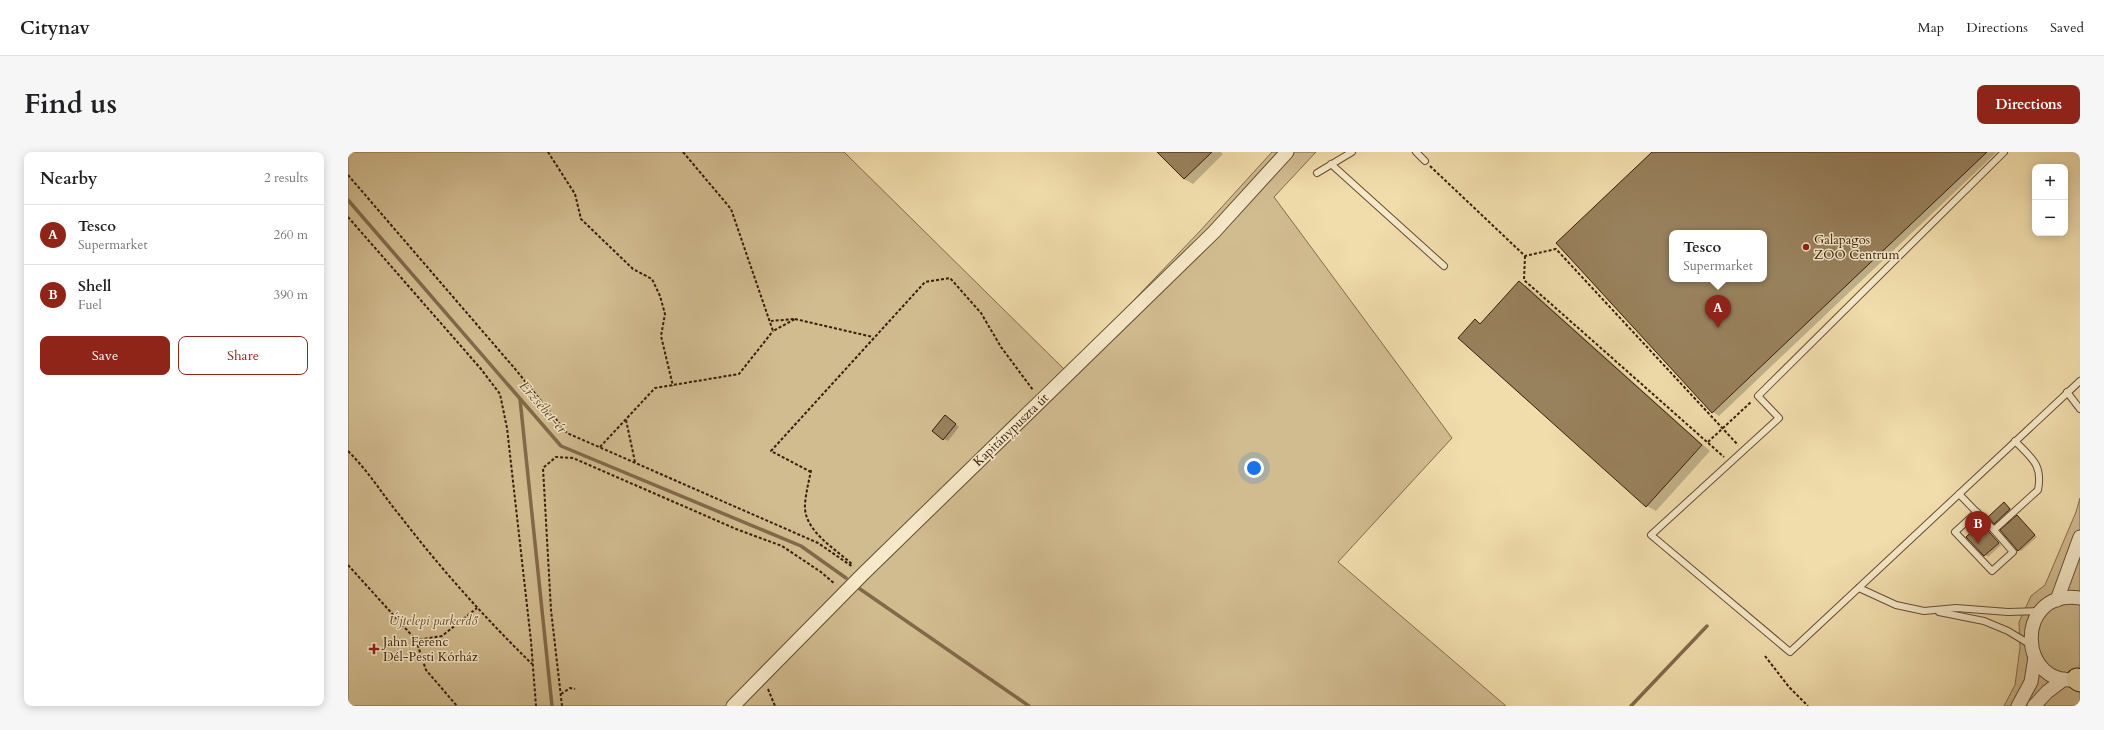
<!DOCTYPE html>
<html lang="en">
<head>
<meta charset="utf-8">
<style>
	:root { --surface:#fff; --page:#f6f6f6; --text:#202124; --muted:#757577; --line:#e0e0e0; --accent:#8f2418 }
	body { margin:0; font-family:Cardo,serif; background:var(--page); color:var(--text) }
	.controls { position:absolute; right:12px; top:12px; display:grid; overflow:hidden; border-radius:8px; box-shadow:0 2px 10px #0003 }
	.controls button { width:36px; height:36px; display:grid; place-items:center; padding:0; border:0; border-bottom:1px solid var(--line); background:var(--surface); color:var(--text); font:20px sans-serif }
	.you { position:absolute; left:906px; top:316px; width:14px; height:14px; margin:-10px; border:3px solid #fff; border-radius:50%; background:#1a73e8; box-shadow:0 0 0 6px #1a73e833 }
	.badge { display:grid; place-items:center; width:26px; height:26px; border-radius:50%; background:var(--accent); color:#fff; font-size:13px; font-weight:700 }
	.pin { position:absolute; translate:-50% -33px; filter:drop-shadow(0 1px 2px #0008) }
	.pin::after { content:''; position:absolute; top:21px; width:14px; height:12px; background:inherit; clip-path:polygon(0 0,100% 0,50% 100%) }
	.popup { position:absolute; left:1321px; top:78px; width:98px; height:52px; box-sizing:border-box; display:grid; place-content:center; border-radius:8px; background:var(--surface); filter:drop-shadow(0 1px 3px #0005); font-size:13px; white-space:nowrap; color:var(--muted) }
	.popup b { font-size:15px; color:var(--text) }
	.popup::after { content:''; position:absolute; left:50%; top:100%; margin-left:-8px; border:8px solid transparent; border-top-color:var(--surface) }
	.list { margin:0; padding:0; list-style:none }
	h2 { display:flex; justify-content:space-between; align-items:center; height:52px; margin:0; padding:0 16px; font-size:17px }
	h2 small { font-size:13px; font-weight:400; color:var(--muted) }
	.list li { display:grid; grid-template-columns:26px 1fr auto; gap:12px; align-items:center; box-sizing:border-box; height:60px; padding:0 16px; border-top:1px solid var(--line) }
	.list b { display:block; font-size:15px; white-space:nowrap }
	.list p { margin:0; font-size:13px; white-space:nowrap; color:var(--muted) }
	.list em { font-size:13px; font-style:normal; color:var(--muted) }
	.actions { display:flex; gap:8px; padding:12px 16px }
	.actions a { flex:1; padding:9px 0; border:1px solid var(--accent); border-radius:8px; text-align:center; font-size:14px; color:var(--accent) }
	.actions .main { background:var(--accent); color:#fff }
	.map { position:relative; flex:none; width:1732px; height:554px; overflow:hidden; border-radius:8px }
	header { display:flex; align-items:center; gap:24px; box-sizing:border-box; height:56px; padding:0 20px; background:var(--surface); border-bottom:1px solid var(--line) }
	header strong { font-size:19px }
	nav { display:flex; gap:22px; margin-inline-start:auto; font-size:14px }
	.intro { display:flex; align-items:center; justify-content:space-between; box-sizing:border-box; height:96px; padding:0 24px }
	h1 { margin:0; font-size:28px }
	.button { padding:10px 18px; border-radius:8px; background:var(--accent); color:#fff; font-size:14px; font-weight:700 }
	main { display:flex; gap:24px; padding:0 24px }
	aside { flex:1; background:var(--surface); border-radius:8px; box-shadow:0 2px 10px #0003 }
	.map>svg:first-child { display:block }
	.green { fill:#d1bc90; stroke:#846c4c }
	.shadow { fill:#0003; fill-rule:evenodd }
	.lines { fill:none; stroke-linecap:round; stroke-linejoin:round }
	.stream { stroke:#816949; stroke-width:3.5 }
	.building { fill:#98815d; stroke:#371d08; fill-rule:evenodd }
	.lane-casing { stroke:#664d31; stroke-width:8 }
	.street-casing { stroke:#664d31; stroke-width:15 }
	.primary-casing { stroke:#371d08; stroke-width:23 }
	.path { stroke:#371d08; stroke-width:2; stroke-dasharray:3 2; stroke-linecap:butt }
	.lane { stroke:#f6e9c9; stroke-width:6 }
	.street { stroke:#f6e9c9; stroke-width:13 }
	.primary { stroke:#f1ddac; stroke-width:21 }
	.poi-dot { fill:#8f2418; stroke:#f6e9c9; stroke-width:1.5 }
	.labels { text-anchor:middle; dominant-baseline:central; stroke-width:3; stroke-linejoin:round; paint-order:stroke }
	.poi-label { font-size:13px; fill:#371d08; stroke:#f6e9c9; text-anchor:start }
	.street-label { font-size:13px; fill:#371d08; stroke:#f6e9c9 }
	.park-label { font-size:13px; font-style:italic; fill:#654d31; stroke:#f6e9c9 }
	.water-label { font-size:14px; font-style:italic; fill:#62492e; stroke:#f6e9c9 }
</style>
</head>
<body>
<header>
<strong>Citynav</strong>
<nav><a>Map</a><a>Directions</a><a>Saved</a></nav>
</header>
<div class="intro"><h1>Find us</h1><a class="button">Directions</a></div>
<main>
<aside>
<h2>Nearby<small>2 results</small></h2>
<ul class="list">
<li><span class="badge">A</span><div><b>Tesco</b><p>Supermarket</p></div><em>260 m</em></li>
<li><span class="badge">B</span><div><b>Shell</b><p>Fuel</p></div><em>390 m</em></li>
</ul>
<div class="actions"><a class="main">Save</a><a>Share</a></div>
</aside>
<div class="map">
<svg width="1732" height="554" viewBox="0 0 1732 554">
	<rect width="100%" height="100%" fill="#f1ddac"/>
	<filter id="stains"><feTurbulence type="fractalNoise" baseFrequency=".005" numOctaves="4"/><feColorMatrix values="0 0 0 0 .2 0 0 0 0 .09 0 0 0 0 .02 0 0 0 .5 -.17"/></filter>
	<radialGradient id="worn" r=".72"><stop offset=".6" stop-color="#630" stop-opacity="0"/><stop offset="1" stop-color="#630" stop-opacity=".3"/></radialGradient>
	<g class="green">
		<path d="M 0,0 L 496,0 L 718,219 L 852,79 L 924,0 L 968,0 L 926,45 L 1104,286 L 990,410 L 1158,554 L 0,554 Z"/>
		<path d="M 1732,346 L 1732,554 L 1656,554 L 1667,533 L 1672,496 L 1671,470 L 1683,444 L 1697,433 L 1728,360 Z"/>
	</g>
	<g class="shadow">
		<path d="M 810,0 L 873,0 L 875,2 L 845,32 L 836,27 Z"/>
		<path d="M 1306,0 L 1649,0 L 1371,264 L 1365,260 L 1209,91 ZM 1324,81 L 1416,81 L 1416,127 L 1324,127 Z"/>
		<path d="M 1171,130 L 1180,135 L 1362,299 L 1308,359 L 1299,354 L 1111,186 L 1127,168 L 1133,172 Z"/>
		<path d="M 601,267 L 611,275 L 600,289 L 596,287 Z"/>
		<path d="M 1658,352 L 1664,358 L 1649,372 L 1647,371 Z"/>
		<path d="M 1671,366 L 1689,385 L 1673,399 L 1671,398 Z"/>
		<path d="M 1633,372 L 1653,393 L 1640,405 L 1619,385 Z"/>
	</g>
	<g class="lines">
		<g class="stream">
			<path d="M 0,48 L 213,294 L 453,394 L 498,426"/>
			<path d="M 172,247 L 204,554"/>
			<path d="M 512,437 L 681,554"/>
			<path d="M 1283,554 L 1359,474"/>
		</g>
	</g>
	<g class="building">
		<path d="M 809,0 L 864,0 L 836,27 Z"/>
		<path d="M 1304,0 L 1639,0 L 1364,261 L 1208,91 ZM 1324,81 L 1416,81 L 1416,127 L 1324,127 Z"/>
		<path d="M 1171,129 L 1354,293 L 1298,355 L 1110,186 L 1127,167 L 1132,172 Z"/>
		<path d="M 597,263 L 608,272 L 595,288 L 584,279 Z"/>
		<path d="M 1656,350 L 1662,357 L 1646,372 L 1640,365 Z"/>
		<path d="M 1669,363 L 1687,383 L 1670,399 L 1652,378 Z"/>
		<path d="M 1633,371 L 1651,391 L 1636,404 L 1618,385 Z"/>
	</g>
	<g class="lines">
		<g class="lane-casing">
			<g id="lane">
				<path d="M 1068,0 L 1077,9"/>
				<path d="M 1656,0 L 1410,244 L 1431,266 L 1303,383 L 1442,500 L 1732,229"/>
				<path d="M 983,12 L 1096,114"/>
				<path d="M 969,21 L 1004,0"/>
				<path d="M 1719,240 L 1732,257"/>
				<path d="M 1611,342 L 1646,378 L 1690,338 C 1695,312 1683,306 1667,289"/>
				<path d="M 1629,360 L 1607,380 L 1644,419 L 1665,400 L 1646,378"/>
				<path d="M 1511,436 L 1548,453 L 1576,459 L 1608,456 L 1660,460 L 1693,459"/>
				<path d="M 1591,460 L 1636,469 L 1660,479 L 1683,493"/>
			</g>
		</g>
		<g class="street-casing">
			<g id="street">
				<path d="M 1732,446 C 1665,436 1669,539 1732,527"/>
				<path d="M 1709,448 L 1732,385"/>
				<path d="M 385,554 L 515,422 L 866,80 L 939,0"/>
				<path d="M 1670,554 L 1683,530 L 1687,505"/>
				<path d="M 1686,554 L 1699,540 L 1716,527"/>
			</g>
		</g>
		<g class="primary-casing">
			<path id="primary" d="M 1729,527 L 1732,529"/>
		</g>
		<g class="path">
			<path d="M 200,0 L 227,42 L 233,67 L 285,117 L 304,127 L 312,144 L 317,162 L 313,184 L 325,234"/>
			<path d="M 335,0 L 383,57 L 425,179 L 447,167 L 423,169"/>
			<path d="M 1082,14 L 1177,104 L 1208,97 L 1390,293"/>
			<path d="M 0,23 L 168,218 L 219,281 L 470,391 L 505,415"/>
			<path d="M 0,65 L 133,217 L 152,242 L 159,276 L 183,489 L 188,554"/>
			<path d="M 1177,104 L 1176,128 L 1376,305"/>
			<path d="M 447,167 L 525,185"/>
			<path d="M 278,268 L 287,310"/>
			<path d="M 1360,290 L 1403,250"/>
			<path d="M 252,295 L 307,236 L 391,222 L 425,179"/>
			<path d="M 0,299 C 22,321 34,342 53,365 C 93,417 137,466 184,512"/>
			<path d="M 463,318 C 461,329 458,340 457,352 C 455,379 488,397 505,413"/>
			<path d="M 463,320 L 423,299 L 577,130 L 602,126 L 633,161 L 653,195 L 685,238"/>
			<path d="M 0,413 L 68,488 L 94,484 L 129,456"/>
			<path d="M 68,488 L 78,518 L 109,554"/>
			<path d="M 1417,504 L 1441,535 L 1460,554"/>
			<path d="M 420,537 L 427,554"/>
			<path d="M 213,542 L 222,536 L 227,537"/>
			<path d="M 214,554 L 203,458 L 195,316 L 208,305 L 225,306 L 388,377 L 434,394 L 473,420 L 487,432"/>
		</g>
		<use href="#lane" class="lane"/>
		<use href="#street" class="street"/>
		<use href="#primary" class="primary"/>
	</g>
	<g class="poi-dot">
		<circle cx="1458" cy="95" r="4"/>
		<path d="M24 491h4v4h4v4h-4v4h-4v-4h-4v-4h4z"/>
	</g>
	<g class="labels">
		<g class="poi-label">
			<text x="1466" y="88">Galapagos<tspan x="1466" dy="15">ZOO Centrum</tspan></text>
			<text x="35" y="490">Jahn Ferenc<tspan x="35" dy="15">Dél-Pesti Kórház</tspan></text>
		</g>
		<g class="street-label">
			<text transform="translate(663 278) rotate(-44)">Kapitánypuszta út</text>
		</g>
		<g class="park-label">
			<text x="85" y="469">Újtelepi parkerdő</text>
		</g>
		<g class="water-label">
			<text transform="translate(195 255) rotate(49)">Erzsébet-ér</text>
		</g>
	</g>
	<rect width="100%" height="100%" filter="url(#stains)"/>
	<rect width="100%" height="100%" fill="url(#worn)"/>
</svg>
<div class="controls">
<button>+</button>
<button>−</button>
</div>
<div class="you"></div>
<div class="pin badge" style="left:1370px;top:176px">A</div>
<div class="popup"><b>Tesco</b>Supermarket</div>
<div class="pin badge" style="left:1630px;top:392px">B</div>
</div>
</main>
</body>
</html>
